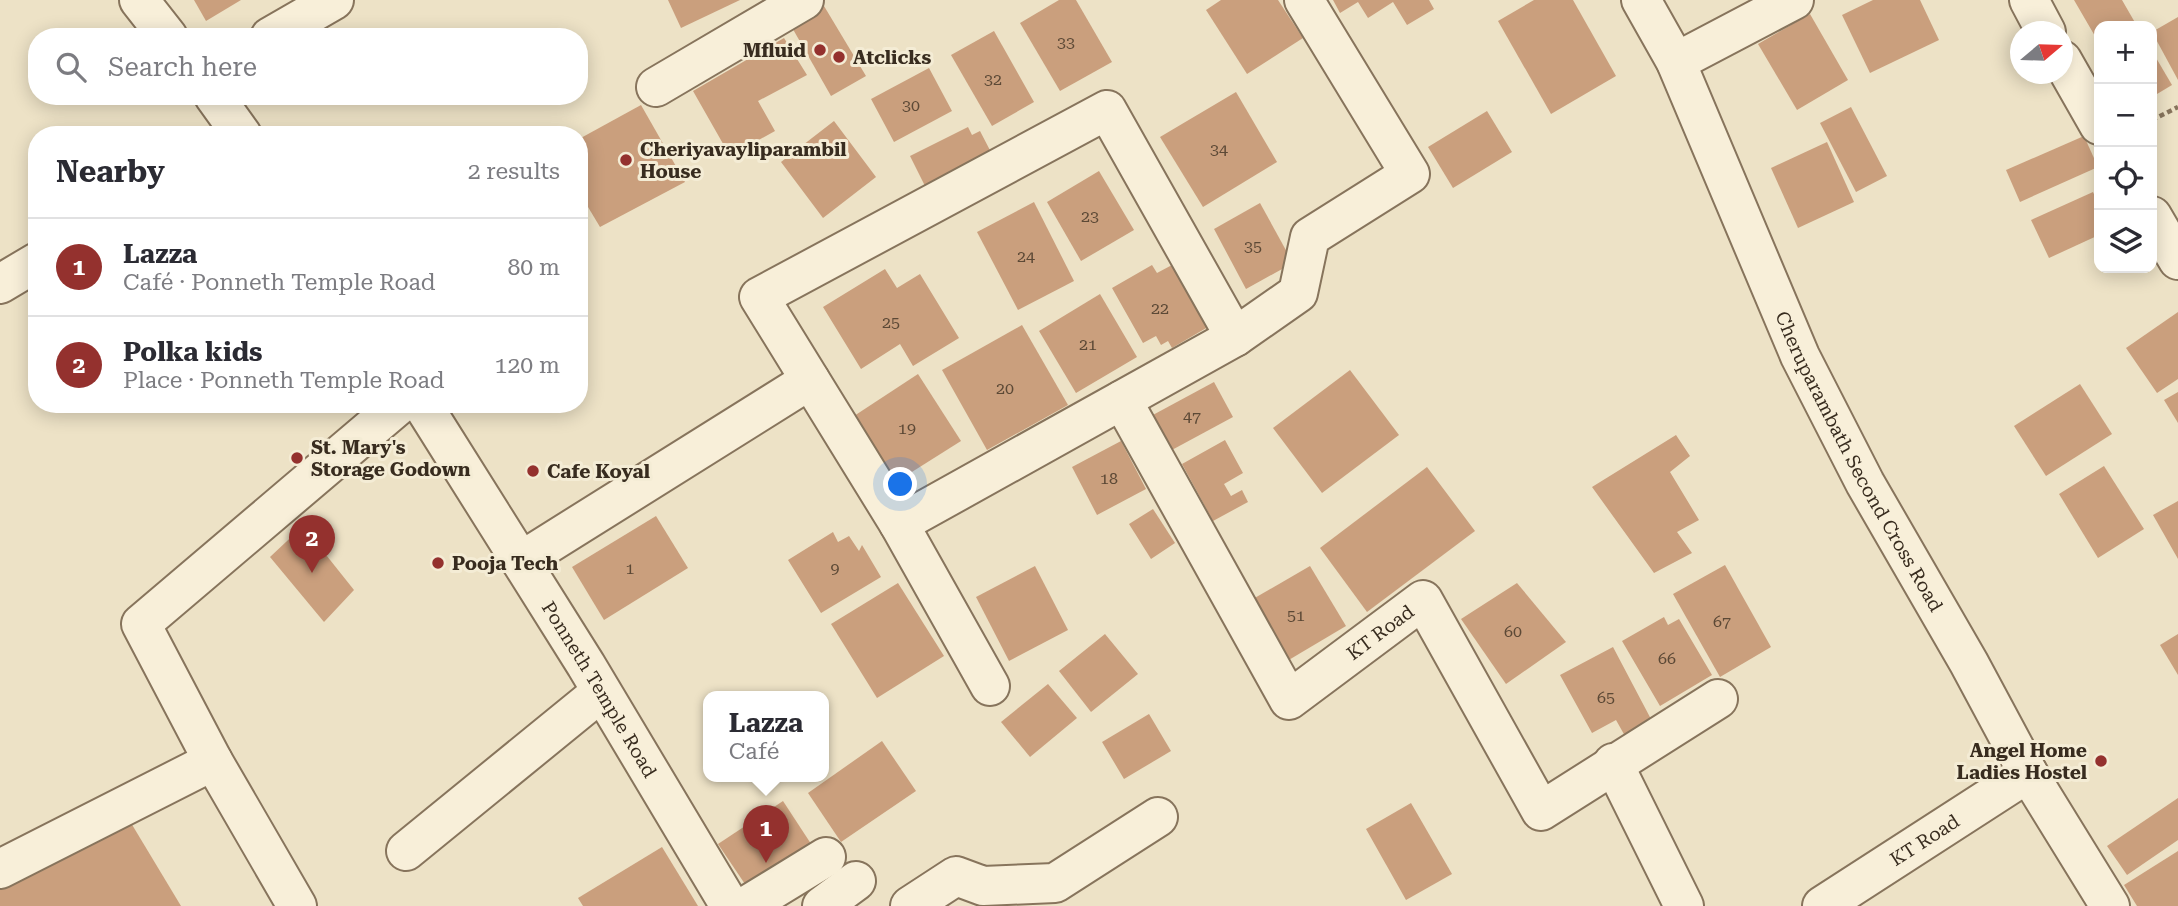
<!DOCTYPE html>
<html lang="en">
<head>
<meta charset="utf-8">
<style>
	:root { --surface:#fff; --page:#f2f2f3; --text:#2b2b33; --muted:#7c7c81; --line:#e1e1e2; --accent:#94312e }
	body { margin:0; font-family:"Roboto Serif",serif; background:var(--page); color:var(--text) }
	.controls { position:absolute; right:21px; top:21px; display:grid; overflow:hidden; border-radius:14px; box-shadow:0 4px 18px #0003 }
	.controls button { width:63px; height:63px; display:grid; place-items:center; padding:0; border:0; border-bottom:2px solid var(--line); background:var(--surface); color:var(--text); font:35px sans-serif }
	.compass { position:absolute; left:2010px; top:21px; width:63px; height:63px; border-radius:50%; background:var(--surface); box-shadow:0 4px 18px #0003; rotate:71deg }
	.you { position:absolute; left:901px; top:485px; width:24px; height:24px; margin:-18px; border:5px solid #fff; border-radius:50%; background:#1a73e8; box-shadow:0 0 0 10px #1a73e833 }
	.badge { display:grid; place-items:center; width:46px; height:46px; border-radius:50%; background:var(--accent); color:#fff; font-size:23px; font-weight:700 }
	.pin { position:absolute; translate:-50% -58px; filter:drop-shadow(0 2px 4px #0008) }
	.pin::after { content:''; position:absolute; top:37px; width:24px; height:21px; background:inherit; clip-path:polygon(0 0,100% 0,50% 100%) }
	.popup { position:absolute; left:703px; top:691px; width:126px; height:91px; box-sizing:border-box; display:grid; place-content:center; border-radius:14px; background:var(--surface); filter:drop-shadow(0 2px 5px #0005); font-size:23px; white-space:nowrap; color:var(--muted) }
	.popup b { font-size:26px; color:var(--text) }
	.popup::after { content:''; position:absolute; left:50%; top:100%; margin-left:-14px; border:14px solid transparent; border-top-color:var(--surface) }
	.list { margin:0; padding:0; list-style:none }
	h2 { display:flex; justify-content:space-between; align-items:center; height:91px; margin:0; padding:0 28px; font-size:30px }
	h2 small { font-size:23px; font-weight:400; color:var(--muted) }
	.list li { display:grid; grid-template-columns:46px 1fr auto; gap:21px; align-items:center; box-sizing:border-box; height:98px; padding:0 28px; border-top:2px solid var(--line) }
	.list b { display:block; font-size:26px; white-space:nowrap }
	.list p { margin:0; font-size:23px; white-space:nowrap; color:var(--muted) }
	.list em { font-size:23px; font-style:normal; color:var(--muted) }
	.icon { flex:none; width:38px; height:38px; fill:none; stroke:currentColor; stroke-width:2; stroke-linecap:round; stroke-linejoin:round }
	.map { position:relative; flex:none; width:2178px; height:906px; overflow:hidden }
	.search { position:absolute; background:var(--surface); box-shadow:0 4px 18px #0003; left:28px; top:28px; width:560px; height:77px; display:flex; align-items:center; gap:18px; box-sizing:border-box; padding:0 24px; border-radius:28px; color:var(--muted); font-size:26px }
	.panel { position:absolute; background:var(--surface); box-shadow:0 4px 18px #0003; left:28px; top:126px; width:560px; height:287px; border-radius:28px }
	.map>svg:first-child { display:block }
	.building { fill:#ca9f7d }
	.lines { fill:none; stroke-linecap:round; stroke-linejoin:round }
	.minor-casing { stroke:#87745c; stroke-width:42 }
	.path { stroke:#87745c; stroke-width:4.5; stroke-dasharray:5 3.5; stroke-linecap:butt }
	.minor { stroke:#f8efd9; stroke-width:38 }
	.poi-dot { fill:#94312e; stroke:#f4ecd5; stroke-width:2.5 }
	.labels { text-anchor:middle; dominant-baseline:central; stroke-width:6; stroke-linejoin:round; paint-order:stroke }
	.number-label { font-size:16px; fill:#5c4936 }
	.poi-label { font-size:19px; font-weight:bold; fill:#382c1f; stroke:#f4ecd5; text-anchor:start }
	.street-label { font-size:19px; fill:#382c1f; stroke:#f4ecd5 }
</style>
</head>
<body>
<div class="map">
<svg width="2178" height="906" viewBox="0 0 2178 906">
	<rect width="100%" height="100%" fill="#ede2c6"/>
	<g class="building">
		<path d="M 194,0 L 241,0 L 206,21 Z"/>
		<path d="M 668,0 L 740,0 L 681,28 Z"/>
		<path d="M 1059,0 L 1076,0 L 1112,62 L 1060,91 L 1020,23 Z"/>
		<path d="M 1221,0 L 1278,0 L 1303,38 L 1247,74 L 1206,10 Z"/>
		<path d="M 1333,0 L 1429,0 L 1434,9 L 1407,25 L 1393,2 L 1368,18 L 1358,2 L 1340,13 Z"/>
		<path d="M 1534,0 L 1573,0 L 1616,76 L 1551,114 L 1498,21 Z"/>
		<path d="M 1873,0 L 1920,0 L 1939,40 L 1870,73 L 1842,15 Z"/>
		<path d="M 2074,0 L 2122,0 L 2137,26 L 2099,26 L 2099,43 Z"/>
		<path d="M 824,6 L 866,76 L 831,96 L 790,24 Z"/>
		<path d="M 1810,14 L 1848,80 L 1797,110 L 1758,44 Z"/>
		<path d="M 2178,17 L 2178,80 L 2152,32 Z"/>
		<path d="M 994,31 L 1034,102 L 992,126 L 951,55 Z"/>
		<path d="M 784,38 L 807,75 L 758,101 L 775,131 L 730,156 L 693,91 Z"/>
		<path d="M 2152,51 L 2172,85 L 2152,97 Z"/>
		<path d="M 929,68 L 952,111 L 894,142 L 871,99 Z"/>
		<path d="M 1236,92 L 1277,162 L 1203,207 L 1160,137 Z"/>
		<path d="M 641,105 L 685,182 L 600,227 L 579,192 L 579,139 Z"/>
		<path d="M 1851,107 L 1887,176 L 1856,192 L 1820,123 Z"/>
		<path d="M 1487,111 L 1512,152 L 1453,188 L 1428,147 Z"/>
		<path d="M 834,121 L 876,177 L 823,218 L 781,162 Z"/>
		<path d="M 968,127 L 972,135 L 980,131 L 994,158 L 928,192 L 910,156 Z"/>
		<path d="M 2084,136 L 2098,167 L 2020,202 L 2006,170 Z"/>
		<path d="M 1827,142 L 1854,202 L 1798,228 L 1771,168 Z"/>
		<path d="M 1099,171 L 1134,230 L 1081,261 L 1047,202 Z"/>
		<path d="M 2093,192 L 2099,205 L 2099,235 L 2049,258 L 2031,220 Z"/>
		<path d="M 1034,202 L 1074,281 L 1018,310 L 977,232 Z"/>
		<path d="M 1260,203 L 1293,263 L 1246,289 L 1214,229 Z"/>
		<path d="M 1152,265 L 1157,273 L 1172,265 L 1208,327 L 1172,348 L 1168,341 L 1161,345 L 1156,336 L 1143,343 L 1112,288 Z"/>
		<path d="M 885,269 L 897,288 L 920,274 L 959,338 L 913,366 L 900,344 L 861,369 L 823,307 Z"/>
		<path d="M 1100,294 L 1137,357 L 1076,393 L 1039,331 Z"/>
		<path d="M 2178,312 L 2178,379 L 2157,393 L 2126,348 Z"/>
		<path d="M 1022,325 L 1068,405 L 987,450 L 942,370 Z"/>
		<path d="M 1350,370 L 1399,435 L 1322,493 L 1273,428 Z"/>
		<path d="M 918,374 L 961,441 L 896,482 L 854,416 Z"/>
		<path d="M 1214,382 L 1233,417 L 1170,451 L 1151,416 Z"/>
		<path d="M 2080,384 L 2112,434 L 2046,476 L 2014,426 Z"/>
		<path d="M 2178,392 L 2178,423 L 2164,400 Z"/>
		<path d="M 1676,435 L 1690,456 L 1670,472 L 1699,520 L 1677,532 L 1692,553 L 1654,573 L 1592,487 Z"/>
		<path d="M 1225,440 L 1243,473 L 1224,484 L 1231,496 L 1242,490 L 1248,502 L 1213,521 L 1182,464 Z"/>
		<path d="M 1121,441 L 1146,489 L 1097,515 L 1072,467 Z"/>
		<path d="M 2104,466 L 2144,529 L 2098,558 L 2059,494 Z"/>
		<path d="M 1427,467 L 1475,531 L 1367,612 L 1320,548 Z"/>
		<path d="M 2178,501 L 2178,559 L 2153,515 Z"/>
		<path d="M 1153,509 L 1175,543 L 1151,559 L 1129,524 Z"/>
		<path d="M 656,516 L 688,568 L 604,620 L 572,567 Z"/>
		<path d="M 303,526 L 354,590 L 324,622 L 270,557 Z"/>
		<path d="M 833,532 L 838,542 L 849,536 L 859,551 L 862,545 L 881,577 L 821,613 L 788,560 Z"/>
		<path d="M 1725,565 L 1771,647 L 1720,677 L 1673,594 Z"/>
		<path d="M 1035,566 L 1068,630 L 1009,661 L 976,597 Z"/>
		<path d="M 1310,566 L 1346,626 L 1282,664 L 1246,603 Z"/>
		<path d="M 898,583 L 944,656 L 877,698 L 831,624 Z"/>
		<path d="M 1517,583 L 1566,642 L 1506,684 L 1461,619 Z"/>
		<path d="M 1664,617 L 1668,625 L 1679,619 L 1712,675 L 1660,706 L 1622,641 Z"/>
		<path d="M 1105,634 L 1138,674 L 1091,712 L 1059,671 Z"/>
		<path d="M 2178,634 L 2178,675 L 2160,645 Z"/>
		<path d="M 1613,647 L 1652,721 L 1625,736 L 1616,720 L 1592,733 L 1560,675 Z"/>
		<path d="M 1048,684 L 1077,718 L 1030,757 L 1001,722 Z"/>
		<path d="M 1149,714 L 1171,751 L 1124,779 L 1102,742 Z"/>
		<path d="M 882,741 L 916,791 L 841,842 L 808,793 Z"/>
		<path d="M 2178,798 L 2178,840 L 2127,875 L 2107,846 Z"/>
		<path d="M 783,801 L 817,853 L 753,896 L 718,844 Z"/>
		<path d="M 1411,803 L 1452,874 L 1406,900 L 1366,829 Z"/>
		<path d="M 125,813 L 181,906 L 0,906 L 0,889 Z"/>
		<path d="M 662,847 L 698,906 L 583,906 L 578,898 Z"/>
		<path d="M 2178,851 L 2178,906 L 2137,906 L 2124,885 Z"/>
	</g>
	<g class="lines">
		<g class="minor-casing">
			<g id="minor">
				<path d="M 139,0 L 168,37"/>
				<path id="s1" d="M 1641,0 L 1676,62 L 1800,356 L 1865,483 L 1969,663 L 2028,773 L 2110,906"/>
				<path d="M 2029,0 L 2046,32"/>
				<path d="M 270,37 L 334,0"/>
				<path d="M 2062,60 L 2099,125"/>
				<path d="M 1676,62 L 1794,0"/>
				<path d="M 656,87 L 804,0"/>
				<path d="M 214,96 L 242,135"/>
				<path d="M 2152,216 L 2178,260"/>
				<path d="M 0,284 L 37,262"/>
				<path id="s2" d="M 1122,400 L 1289,700 L 1423,600 L 1541,811 L 1718,699"/>
				<path id="s3" d="M 422,404 L 586,665 L 730,906"/>
				<path d="M 899,524 L 1235,337 L 1298,293 L 1310,237 L 1410,174 L 1304,0"/>
				<path d="M 521,561 L 810,380"/>
				<path d="M 990,686 L 899,524 L 759,297 L 1107,110 L 1235,337"/>
				<path d="M 1613,763 L 1684,906"/>
				<path d="M 406,851 L 601,692"/>
				<path d="M 0,869 L 213,761"/>
				<path d="M 297,906 L 213,761 L 141,624 L 400,404"/>
				<path d="M 746,906 L 826,857"/>
				<path d="M 822,906 L 856,881"/>
				<path d="M 910,906 L 956,876 L 983,886 L 1055,883 L 1158,817"/>
				<path id="s4" d="M 1822,906 L 2028,773"/>
			</g>
		</g>
		<path class="path" d="M 2152,120 L 2178,107"/>
		<use href="#minor" class="minor"/>
	</g>
	<g class="poi-dot">
		<circle cx="820" cy="50" r="7"/>
		<circle cx="839" cy="57" r="7"/>
		<circle cx="626" cy="160" r="7"/>
		<circle cx="297" cy="458" r="7"/>
		<circle cx="533" cy="471" r="7"/>
		<circle cx="438" cy="563" r="7"/>
		<circle cx="2101" cy="761" r="7"/>
	</g>
	<g class="labels">
		<g class="number-label">
			<text x="1066" y="42">33</text>
			<text x="993" y="79">32</text>
			<text x="911" y="105">30</text>
			<text x="1219" y="149">34</text>
			<text x="1090" y="216">23</text>
			<text x="1253" y="246">35</text>
			<text x="1026" y="256">24</text>
			<text x="1160" y="308">22</text>
			<text x="891" y="322">25</text>
			<text x="1088" y="344">21</text>
			<text x="1005" y="388">20</text>
			<text x="1192" y="416">47</text>
			<text x="907" y="428">19</text>
			<text x="1109" y="478">18</text>
			<text x="630" y="568">1</text>
			<text x="835" y="568">9</text>
			<text x="1296" y="615">51</text>
			<text x="1722" y="621">67</text>
			<text x="1513" y="631">60</text>
			<text x="1667" y="658">66</text>
			<text x="1606" y="697">65</text>
		</g>
		<g class="poi-label">
			<text x="806" y="50" text-anchor="end">Mfluid</text>
			<text x="853" y="57">Atclicks</text>
			<text x="640" y="149">Cheriyavayliparambil<tspan x="640" dy="22">House</tspan></text>
			<text x="311" y="447">St. Mary's<tspan x="311" dy="22">Storage Godown</tspan></text>
			<text x="547" y="471">Cafe Koyal</text>
			<text x="452" y="563">Pooja Tech</text>
			<text x="2087" y="750" text-anchor="end">Angel Home<tspan x="2087" dy="22">Ladies Hostel</tspan></text>
		</g>
		<g class="street-label">
			<text stroke="none"><textPath href="#s1" startOffset="511">Cheruparambath Second Cross Road</textPath></text>
			<text stroke="none"><textPath href="#s2" startOffset="457">KT Road</textPath></text>
			<text stroke="none"><textPath href="#s3" startOffset="336">Ponneth Temple Road</textPath></text>
			<text stroke="none"><textPath href="#s4" startOffset="122">KT Road</textPath></text>
		</g>
	</g>
</svg>
<div class="controls">
<button>+</button>
<button>−</button>
<button><svg class="icon" aria-label="locate" viewBox="0 0 24 24"><circle cx="12" cy="12" r="6"/><path d="M12 2v4M12 18v4M2 12h4M18 12h4"/></svg></button>
<button><svg class="icon" aria-label="layers" viewBox="0 0 24 24"><path d="M12 4l9 5-9 5-9-5zM3 14l9 5 9-5"/></svg></button>
</div>
<svg class="compass" viewBox="-18 -18 36 36"><path d="M0-13l5 13h-10z" fill="#e53935"/><path d="M0 13l5-13h-10z" fill="#7c7c81"/></svg>
<div class="you"></div>
<div class="pin badge" style="left:766px;top:863px">1</div>
<div class="popup"><b>Lazza</b>Café</div>
<div class="pin badge" style="left:312px;top:573px">2</div>
<div class="search"><svg class="icon" aria-label="search" viewBox="0 0 24 24"><circle cx="10" cy="10" r="6"/><path d="M15 15l6 6"/></svg>Search here</div>
<section class="panel">
<h2>Nearby<small>2 results</small></h2>
<ul class="list">
<li><span class="badge">1</span><div><b>Lazza</b><p>Café · Ponneth Temple Road</p></div><em>80 m</em></li>
<li><span class="badge">2</span><div><b>Polka kids</b><p>Place · Ponneth Temple Road</p></div><em>120 m</em></li>
</ul>
</section>
</div>
</body>
</html>
